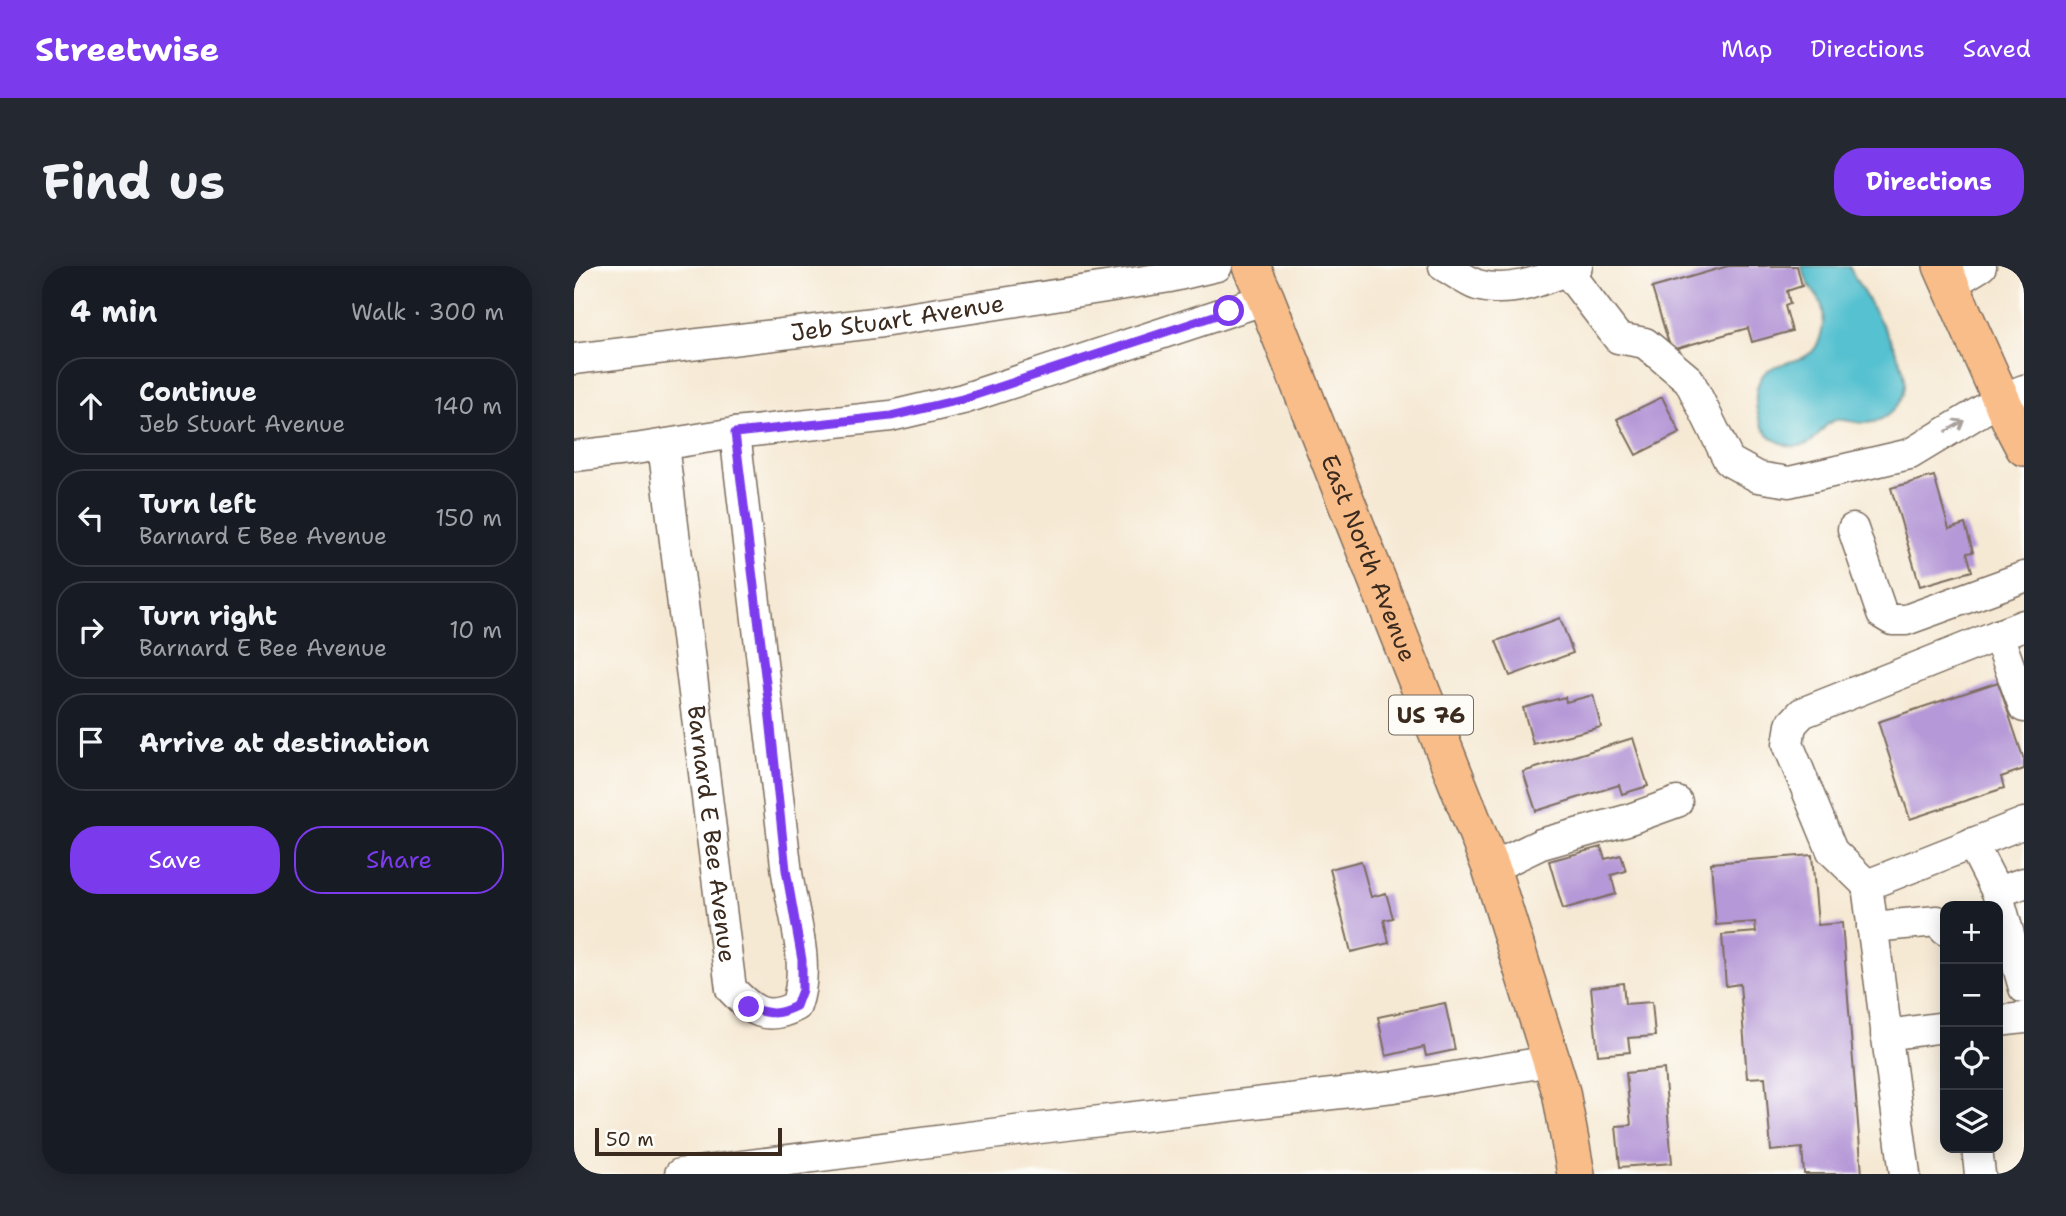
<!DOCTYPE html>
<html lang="en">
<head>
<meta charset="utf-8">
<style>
	:root { --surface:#171b24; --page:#242831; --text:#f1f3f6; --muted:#9ea1a6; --line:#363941; --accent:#7c3aed }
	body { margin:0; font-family:"Shantell Sans",sans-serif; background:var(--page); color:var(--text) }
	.controls { position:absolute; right:21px; bottom:21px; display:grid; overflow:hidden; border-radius:14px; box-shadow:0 4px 18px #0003 }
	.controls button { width:63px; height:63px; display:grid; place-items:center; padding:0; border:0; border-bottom:2px solid var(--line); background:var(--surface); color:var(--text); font:35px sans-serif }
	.scale { position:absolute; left:21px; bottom:18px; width:187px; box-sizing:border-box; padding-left:7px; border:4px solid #3b2a1e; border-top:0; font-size:19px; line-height:24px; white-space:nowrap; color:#3b2a1e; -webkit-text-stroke:5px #fdfcf7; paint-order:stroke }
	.stop { position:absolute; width:21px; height:21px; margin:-16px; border:5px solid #7c3aed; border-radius:50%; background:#fff }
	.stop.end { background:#7c3aed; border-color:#fff; box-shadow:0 2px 7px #0008 }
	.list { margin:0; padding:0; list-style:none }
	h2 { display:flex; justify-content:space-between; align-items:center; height:91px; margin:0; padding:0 28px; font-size:30px }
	h2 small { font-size:23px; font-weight:400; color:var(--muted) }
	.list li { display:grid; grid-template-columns:46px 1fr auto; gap:21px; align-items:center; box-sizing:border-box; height:98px; margin:0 14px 14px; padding:0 14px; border:2px solid var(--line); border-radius:28px }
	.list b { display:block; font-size:26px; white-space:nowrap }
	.list p { margin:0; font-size:23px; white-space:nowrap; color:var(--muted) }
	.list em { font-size:23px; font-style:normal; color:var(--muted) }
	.actions { display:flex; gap:14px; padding:21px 28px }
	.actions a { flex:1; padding:16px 0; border:2px solid var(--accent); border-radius:28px; text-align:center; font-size:24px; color:var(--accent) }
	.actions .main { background:var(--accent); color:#fff }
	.icon { flex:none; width:38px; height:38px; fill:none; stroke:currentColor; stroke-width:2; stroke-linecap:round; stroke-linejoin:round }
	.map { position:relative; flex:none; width:1450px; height:908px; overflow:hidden; border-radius:28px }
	header { display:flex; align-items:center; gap:42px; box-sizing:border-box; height:98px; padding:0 35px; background:var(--accent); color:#fff }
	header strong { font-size:33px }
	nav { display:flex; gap:38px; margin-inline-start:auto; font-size:24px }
	.intro { display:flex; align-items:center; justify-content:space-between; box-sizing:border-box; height:168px; padding:0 42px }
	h1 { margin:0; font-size:49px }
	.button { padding:18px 32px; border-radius:28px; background:var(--accent); color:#fff; font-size:24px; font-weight:700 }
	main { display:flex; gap:42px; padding:0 42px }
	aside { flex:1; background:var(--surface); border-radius:28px; box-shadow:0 4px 18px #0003 }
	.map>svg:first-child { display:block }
	.water { fill:#56c1d0; stroke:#487677; stroke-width:2 }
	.building { fill:#b598d7 }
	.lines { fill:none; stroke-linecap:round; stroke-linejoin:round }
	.minor-casing { stroke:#7c6d5e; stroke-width:33 }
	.major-casing { stroke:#7c6d5e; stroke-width:40 }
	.minor { stroke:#fff; stroke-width:30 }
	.major { stroke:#f9bd89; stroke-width:37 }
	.oneway { stroke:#a79f9a }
	.route { stroke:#7c3aed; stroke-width:9 }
	.labels { text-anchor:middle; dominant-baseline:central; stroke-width:5; stroke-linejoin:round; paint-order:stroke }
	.shield { fill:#fdfcf7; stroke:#75695f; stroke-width:2 }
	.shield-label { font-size:23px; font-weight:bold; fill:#3b2a1e }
	.street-label { font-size:24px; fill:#3b2a1e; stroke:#fdfcf7 }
</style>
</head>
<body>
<header>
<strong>Streetwise</strong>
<nav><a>Map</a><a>Directions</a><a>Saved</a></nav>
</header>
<div class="intro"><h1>Find us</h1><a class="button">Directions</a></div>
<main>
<aside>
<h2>4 min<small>Walk · 300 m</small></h2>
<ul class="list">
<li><svg class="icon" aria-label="ahead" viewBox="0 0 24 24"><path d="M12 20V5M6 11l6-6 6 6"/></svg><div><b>Continue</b><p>Jeb Stuart Avenue</p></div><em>140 m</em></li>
<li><svg class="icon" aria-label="left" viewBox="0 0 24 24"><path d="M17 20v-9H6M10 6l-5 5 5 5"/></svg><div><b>Turn left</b><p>Barnard E Bee Avenue</p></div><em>150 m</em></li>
<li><svg class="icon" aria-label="right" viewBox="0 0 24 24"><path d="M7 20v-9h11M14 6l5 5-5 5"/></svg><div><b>Turn right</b><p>Barnard E Bee Avenue</p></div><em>10 m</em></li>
<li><svg class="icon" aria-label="arrive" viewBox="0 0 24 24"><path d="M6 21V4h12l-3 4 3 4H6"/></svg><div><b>Arrive at destination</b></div></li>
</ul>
<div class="actions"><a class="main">Save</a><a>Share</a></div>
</aside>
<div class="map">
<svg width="1450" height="908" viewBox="0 0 1450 908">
	<rect width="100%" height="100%" fill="#fdfcf7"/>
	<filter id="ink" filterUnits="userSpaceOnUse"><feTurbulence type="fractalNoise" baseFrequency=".0143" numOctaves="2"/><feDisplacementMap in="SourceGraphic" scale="14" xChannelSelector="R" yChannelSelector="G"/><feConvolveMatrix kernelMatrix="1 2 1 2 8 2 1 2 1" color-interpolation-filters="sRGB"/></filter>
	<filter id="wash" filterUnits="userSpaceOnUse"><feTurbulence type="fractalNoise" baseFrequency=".00686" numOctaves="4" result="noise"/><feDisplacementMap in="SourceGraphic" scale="28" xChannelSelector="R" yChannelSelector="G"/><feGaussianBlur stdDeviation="1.57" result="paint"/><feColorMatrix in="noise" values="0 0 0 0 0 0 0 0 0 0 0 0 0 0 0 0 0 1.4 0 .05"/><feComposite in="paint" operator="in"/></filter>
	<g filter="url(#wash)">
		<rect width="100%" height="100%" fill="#f6e9d4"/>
		<path class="water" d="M 1227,0 L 1275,0 C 1287,28 1334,90 1331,120 C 1329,138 1311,157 1292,157 C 1283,158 1270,152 1261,154 C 1249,157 1244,174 1233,178 C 1216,185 1195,174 1188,159 C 1183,148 1181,140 1182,129 C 1185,96 1208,101 1232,90 C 1248,82 1253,53 1247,37 C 1245,31 1239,26 1236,20 C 1232,14 1230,6 1227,0 Z"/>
		<g id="blocks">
			<g class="building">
				<path d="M 1154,0 L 1223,0 L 1228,20 L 1213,25 L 1216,38 L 1211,40 L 1218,65 L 1178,76 L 1174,62 L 1097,84 L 1078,22 Z"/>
				<path d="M 1088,131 L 1106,167 L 1062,189 L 1043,153 Z"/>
				<path d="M 1360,210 L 1375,263 L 1391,258 L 1399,286 L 1393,287 L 1398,305 L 1346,320 L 1317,222 Z"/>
				<path d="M 986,352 L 999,387 L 936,410 L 922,375 Z"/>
				<path d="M 1424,416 L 1450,494 L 1450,503 L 1427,511 L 1430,522 L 1336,553 L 1304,456 Z"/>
				<path d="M 1019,429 L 1027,461 L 959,478 L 949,442 L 991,431 L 992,436 Z"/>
				<path d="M 1059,472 L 1074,520 L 1048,528 L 1045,519 L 962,545 L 949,506 Z"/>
				<path d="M 1027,581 L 1031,593 L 1047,589 L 1052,605 L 1037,609 L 1042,628 L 989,643 L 975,595 Z"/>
				<path d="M 1238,589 L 1244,659 L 1268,657 L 1288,908 L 1230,908 L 1228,882 L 1197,885 L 1191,811 L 1173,812 L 1166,718 L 1152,720 L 1148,669 L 1182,666 L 1181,656 L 1142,659 L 1137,597 Z"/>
				<path d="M 787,595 L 797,631 L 812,627 L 819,652 L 810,654 L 815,677 L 777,686 L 756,603 Z"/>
				<path d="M 1049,717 L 1051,738 L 1078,736 L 1081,770 L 1054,772 L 1056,786 L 1024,789 L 1017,721 Z"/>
				<path d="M 871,737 L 881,784 L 852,790 L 850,781 L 812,790 L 804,751 Z"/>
				<path d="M 1090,803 L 1098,897 L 1046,901 L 1042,860 L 1057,859 L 1052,807 Z"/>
			</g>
		</g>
	</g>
	<g filter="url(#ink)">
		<use href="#blocks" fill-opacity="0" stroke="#7c6d5e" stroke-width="2"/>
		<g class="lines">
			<g class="minor-casing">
				<g id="minor">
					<path d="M 870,0 C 881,6 892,15 903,19 C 938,29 971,13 1003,0"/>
					<path d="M 992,4 L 1044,72 L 1071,77 L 1115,114 L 1155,195 L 1184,211 L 1215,216 L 1336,188 L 1427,133 L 1450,124"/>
					<path d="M 1376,19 L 1407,0"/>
					<path id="s1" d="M 0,93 L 308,56 L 596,11 L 643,0"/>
					<path id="s2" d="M 89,179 L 157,723 C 178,745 192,756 222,740 C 238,694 217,646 212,599 C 196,455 179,311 161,167"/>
					<path d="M 0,190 L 61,183 L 161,167 L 317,150 L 389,133 L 692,33"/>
					<path d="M 1279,263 L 1308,348 L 1318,354 L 1332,354 L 1450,311"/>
					<path d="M 1450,359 L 1424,369 L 1450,441"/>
					<path d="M 1398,577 L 1423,626 L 1450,722"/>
					<path d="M 917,602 L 967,578 L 1053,554 L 1103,536"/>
					<path d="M 1293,619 L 1258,585 L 1214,478 L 1217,459 L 1228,447 L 1424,369"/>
					<path d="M 1423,626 L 1450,617"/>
					<path d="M 1298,661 L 1363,655 L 1371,664"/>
					<path d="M 1424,755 L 1450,752"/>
					<path d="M 1312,769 L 1371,761"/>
					<path d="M 1403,882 L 1406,908"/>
					<path d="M 106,908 L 449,864 L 819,821 L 977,795"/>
					<path d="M 1331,908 L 1293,619 L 1450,557"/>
				</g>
			</g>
			<g class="major-casing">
				<g id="major">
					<path id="s3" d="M 677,0 L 692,33 L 917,602 L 987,826 L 1002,908"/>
					<path d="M 1368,0 L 1439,160 L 1450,181"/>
				</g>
			</g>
			<use href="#minor" class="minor"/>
			<use href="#major" class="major"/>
		</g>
		<defs><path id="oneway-shaft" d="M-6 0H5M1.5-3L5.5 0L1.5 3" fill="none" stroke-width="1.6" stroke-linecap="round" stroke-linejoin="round" transform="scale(1.75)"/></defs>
		<use class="oneway" href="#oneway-shaft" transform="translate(1381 160) rotate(-31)"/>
	</g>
	<g class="lines" filter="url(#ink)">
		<path class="route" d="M 175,741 C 195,748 202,750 222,740 L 228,724 L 228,694 L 212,604 L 194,433 L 161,167 L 317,150 L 389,133 L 655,45"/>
	</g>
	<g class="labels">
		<rect class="shield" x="815" y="429.5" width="84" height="39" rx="5"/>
		<g class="shield-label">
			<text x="857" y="449">US 76</text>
		</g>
		<g class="street-label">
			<text stroke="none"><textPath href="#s1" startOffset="326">Jeb Stuart Avenue</textPath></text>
			<text stroke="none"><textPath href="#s3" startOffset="315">East North Avenue</textPath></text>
			<text stroke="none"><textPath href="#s2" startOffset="392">Barnard E Bee Avenue</textPath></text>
		</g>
	</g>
</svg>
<div class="controls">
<button>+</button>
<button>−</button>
<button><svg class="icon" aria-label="locate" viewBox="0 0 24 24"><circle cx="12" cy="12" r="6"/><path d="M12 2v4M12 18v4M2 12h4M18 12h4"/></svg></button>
<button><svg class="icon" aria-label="layers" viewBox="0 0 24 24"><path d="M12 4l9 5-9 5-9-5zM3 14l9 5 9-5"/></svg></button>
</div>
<div class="scale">50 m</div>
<div class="stop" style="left:655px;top:45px"></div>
<div class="stop end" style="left:175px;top:741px"></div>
</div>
</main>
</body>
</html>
